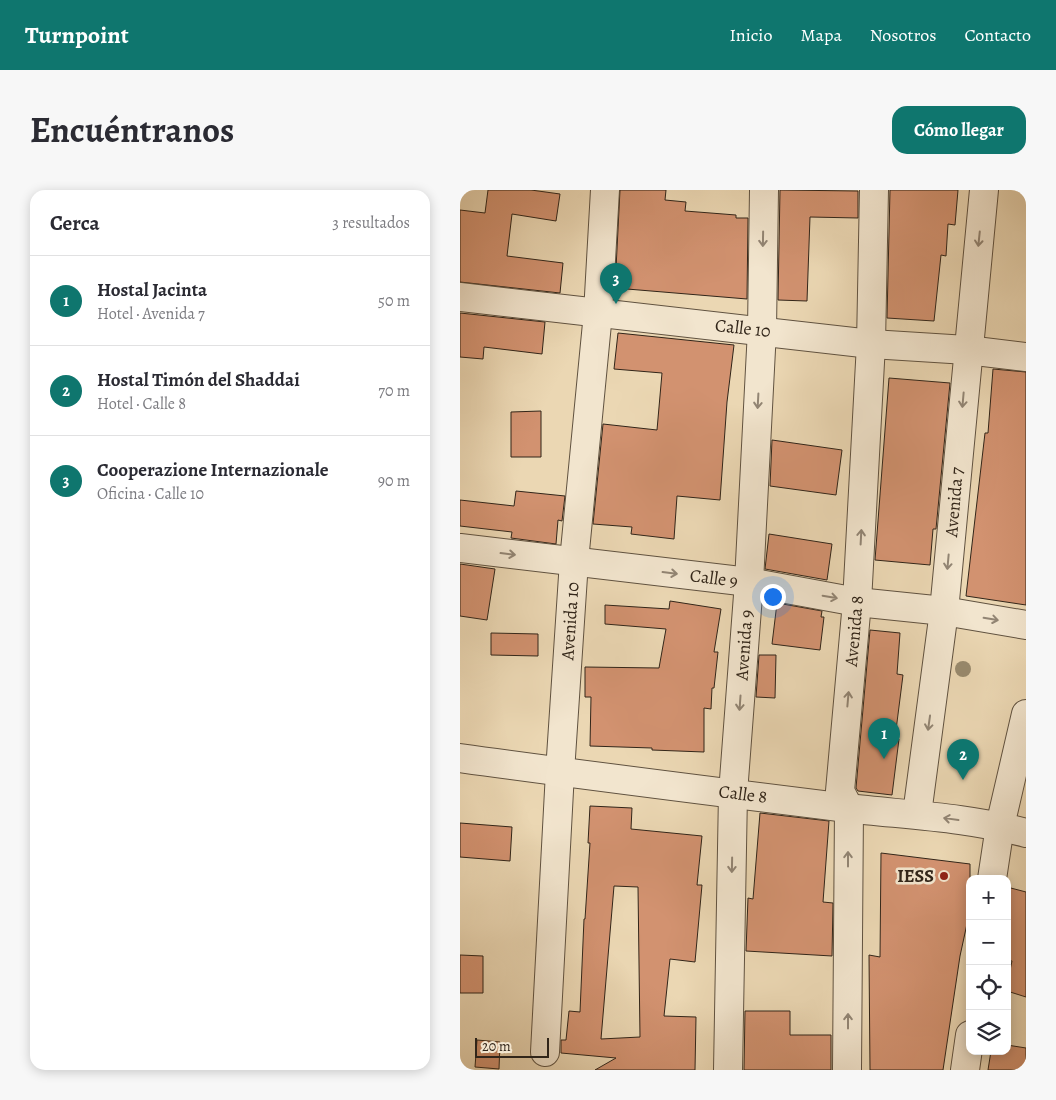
<!DOCTYPE html>
<html lang="es">
<head>
<meta charset="utf-8">
<style>
	:root { --surface:#fff; --page:#f7f7f7; --text:#2b2b33; --muted:#7c7c81; --line:#e1e1e2; --accent:#0f766e }
	body { margin:0; font-family:Alegreya,serif; background:var(--page); color:var(--text) }
	.controls { position:absolute; right:15px; bottom:15px; display:grid; overflow:hidden; border-radius:10px; box-shadow:0 2px 12px #0003 }
	.controls button { width:45px; height:45px; display:grid; place-items:center; padding:0; border:0; border-bottom:1px solid var(--line); background:var(--surface); color:var(--text); font:25px sans-serif }
	.scale { position:absolute; left:15px; bottom:12px; width:74px; box-sizing:border-box; padding-left:5px; border:2px solid #312519; border-top:0; font-size:14px; line-height:18px; white-space:nowrap; color:#312519; -webkit-text-stroke:4px #f2e5ce; paint-order:stroke }
	.you { position:absolute; left:312px; top:406px; width:18px; height:18px; margin:-12px; border:4px solid #fff; border-radius:50%; background:#1a73e8; box-shadow:0 0 0 8px #1a73e833 }
	.badge { display:grid; place-items:center; width:32px; height:32px; border-radius:50%; background:var(--accent); color:#fff; font-size:16px; font-weight:700 }
	.pin { position:absolute; translate:-50% -41px; filter:drop-shadow(0 1px 2px #0008) }
	.pin::after { content:''; position:absolute; top:26px; width:18px; height:15px; background:inherit; clip-path:polygon(0 0,100% 0,50% 100%) }
	.list { margin:0; padding:0; list-style:none }
	h2 { display:flex; justify-content:space-between; align-items:center; height:65px; margin:0; padding:0 20px; font-size:21px }
	h2 small { font-size:16px; font-weight:400; color:var(--muted) }
	.list li { display:grid; grid-template-columns:32px 1fr auto; gap:15px; align-items:center; box-sizing:border-box; height:90px; padding:0 20px; border-top:1px solid var(--line) }
	.list b { display:block; font-size:19px; white-space:nowrap }
	.list p { margin:0; font-size:16px; white-space:nowrap; color:var(--muted) }
	.list em { font-size:16px; font-style:normal; color:var(--muted) }
	.icon { flex:none; width:28px; height:28px; fill:none; stroke:currentColor; stroke-width:2; stroke-linecap:round; stroke-linejoin:round }
	.map { position:relative; flex:none; width:566px; height:880px; overflow:hidden; border-radius:15px }
	header { display:flex; align-items:center; gap:30px; box-sizing:border-box; height:70px; padding:0 25px; background:var(--accent); color:#fff }
	header strong { font-size:24px }
	nav { display:flex; gap:28px; margin-inline-start:auto; font-size:18px }
	.intro { display:flex; align-items:center; justify-content:space-between; box-sizing:border-box; height:120px; padding:0 30px }
	h1 { margin:0; font-size:35px }
	.button { padding:12px 22px; border-radius:15px; background:var(--accent); color:#fff; font-size:18px; font-weight:700 }
	main { display:flex; gap:30px; padding:0 30px }
	aside { flex:1; background:var(--surface); border-radius:15px; box-shadow:0 2px 12px #0003 }
	.map>svg:first-child { display:block }
	.building { fill:#d29270; stroke:#312519; fill-rule:evenodd }
	.lines { fill:none; stroke-linecap:round; stroke-linejoin:round }
	.street-casing { stroke:#605240; stroke-width:30 }
	.street { stroke:#f2e5ce; stroke-width:28 }
	.tree { fill:#988a6e }
	.oneway { stroke:#928574 }
	.poi-dot { fill:#8f2418; stroke:#f2e5ce; stroke-width:2 }
	.labels { text-anchor:middle; dominant-baseline:central; stroke-width:5; stroke-linejoin:round; paint-order:stroke }
	.street-label { font-size:18px; fill:#312519; stroke:#f2e5ce }
	.poi-label { font-size:18px; font-weight:bold; fill:#312519; stroke:#f2e5ce; text-anchor:end }
</style>
</head>
<body>
<header>
<strong>Turnpoint</strong>
<nav><a>Inicio</a><a>Mapa</a><a>Nosotros</a><a>Contacto</a></nav>
</header>
<div class="intro"><h1>Encuéntranos</h1><a class="button">Cómo llegar</a></div>
<main>
<aside>
<h2>Cerca<small>3 resultados</small></h2>
<ul class="list">
<li><span class="badge">1</span><div><b>Hostal Jacinta</b><p>Hotel · Avenida 7</p></div><em>50 m</em></li>
<li><span class="badge">2</span><div><b>Hostal Timón del Shaddai</b><p>Hotel · Calle 8</p></div><em>70 m</em></li>
<li><span class="badge">3</span><div><b>Cooperazione Internazionale</b><p>Oficina · Calle 10</p></div><em>90 m</em></li>
</ul>
</aside>
<div class="map">
<svg width="566" height="880" viewBox="0 0 566 880">
	<rect width="100%" height="100%" fill="#ebd7b3"/>
	<filter id="stains"><feTurbulence type="fractalNoise" baseFrequency=".004" numOctaves="4"/><feColorMatrix values="0 0 0 0 .2 0 0 0 0 .09 0 0 0 0 .02 0 0 0 .5 -.17"/></filter>
	<radialGradient id="worn" r=".72"><stop offset=".6" stop-color="#630" stop-opacity="0"/><stop offset="1" stop-color="#630" stop-opacity=".3"/></radialGradient>
	<g class="building">
		<path d="M 28,0 L 71,0 L 100,4 L 96,31 L 52,24 L 47,66 L 103,73 L 100,103 L 0,92 L 0,20 L 25,23 Z"/>
		<path d="M 160,0 L 206,0 L 205,10 L 226,12 L 225,21 L 276,25 L 276,28 L 288,28 L 287,109 L 155,98 Z"/>
		<path d="M 320,0 L 398,1 L 398,28 L 350,27 L 347,111 L 318,110 Z"/>
		<path d="M 430,0 L 498,0 L 495,35 L 488,34 L 486,66 L 481,65 L 474,131 L 427,128 Z"/>
		<path d="M 0,123 L 85,132 L 82,164 L 24,157 L 23,169 L 0,167 Z"/>
		<path d="M 158,143 L 274,155 L 267,212 L 260,310 L 217,306 L 214,349 L 171,344 L 172,337 L 133,334 L 143,234 L 197,240 L 202,183 L 154,179 Z"/>
		<path d="M 533,179 L 566,182 L 566,415 L 506,406 L 525,243 L 528,243 Z"/>
		<path d="M 429,188 L 490,193 L 476,339 L 473,339 L 470,375 L 415,370 Z"/>
		<path d="M 81,221 L 81,267 L 51,267 L 51,222 Z"/>
		<path d="M 312,250 L 382,260 L 376,305 L 310,296 Z"/>
		<path d="M 56,301 L 105,306 L 102,331 L 98,330 L 96,354 L 51,348 L 52,342 L 0,336 L 0,310 L 54,316 Z"/>
		<path d="M 309,344 L 372,354 L 367,390 L 305,379 Z"/>
		<path d="M 0,374 L 35,379 L 27,430 L 0,426 Z"/>
		<path d="M 210,411 L 261,419 L 254,462 L 258,462 L 254,498 L 252,498 L 251,519 L 244,518 L 244,562 L 192,560 L 192,558 L 130,556 L 131,507 L 125,507 L 125,477 L 199,478 L 206,439 L 145,434 L 145,415 L 209,419 Z"/>
		<path d="M 317,413 L 362,421 L 361,427 L 364,427 L 360,460 L 312,454 Z"/>
		<path d="M 410,440 L 440,443 L 437,484 L 443,485 L 435,548 L 439,549 L 432,605 L 398,601 L 396,598 Z"/>
		<path d="M 31,443 L 78,444 L 78,466 L 31,465 Z"/>
		<path d="M 299,465 L 316,465 L 315,508 L 296,507 Z"/>
		<path d="M 130,616 L 172,618 L 171,639 L 242,646 L 237,695 L 242,695 L 235,772 L 210,769 L 204,826 L 236,827 L 235,880 L 135,880 L 156,868 L 101,863 L 101,850 L 106,850 L 109,821 L 120,822 L 124,729 L 125,729 L 130,653 L 128,653 ZM 154,696 L 178,697 L 180,847 L 141,849 Z"/>
		<path d="M 300,623 L 369,631 L 363,712 L 373,713 L 372,766 L 286,761 L 288,708 L 293,709 Z"/>
		<path d="M 0,633 L 52,637 L 50,671 L 0,667 Z"/>
		<path d="M 421,663 L 510,674 L 510,720 L 500,766 L 483,880 L 410,880 L 409,765 L 420,767 Z"/>
		<path d="M 547,697 L 566,702 L 566,807 L 547,801 L 547,794 L 552,771 L 547,770 Z"/>
		<path d="M 0,765 L 23,766 L 23,803 L 0,803 Z"/>
		<path d="M 285,821 L 330,821 L 330,845 L 371,845 L 371,880 L 284,880 Z"/>
		<path d="M 17,850 L 40,852 L 39,879 L 15,877 Z"/>
		<path d="M 547,855 L 566,858 L 566,880 L 528,880 L 531,861 L 547,861 Z"/>
	</g>
	<g class="lines">
		<g class="street-casing">
			<g id="street">
				<path d="M 0,107 L 411,154 L 507,160 L 566,167"/>
				<path d="M 0,358 L 289,392 L 397,412 L 484,421 L 566,435"/>
				<path d="M 0,568 C 129,586 258,602 387,618 C 447,625 507,627 566,643"/>
				<path d="M 457,624 L 484,421 L 524,0"/>
				<path d="M 532,689 L 540,636 L 566,524"/>
				<path d="M 85,862 L 100,582 L 114,371 L 138,123 L 145,0"/>
				<path d="M 268,880 L 273,603 L 289,392 L 302,140 L 304,0"/>
				<path d="M 387,880 L 389,618 L 380,601 L 397,412 L 411,154 L 414,0"/>
				<path d="M 505,880 L 510,845"/>
			</g>
		</g>
		<use href="#street" class="street"/>
	</g>
	<circle class="tree" cx="503" cy="479" r="8"/>
	<defs><path id="oneway-shaft" d="M-6 0H5M1.5-3L5.5 0L1.5 3" fill="none" stroke-width="1.6" stroke-linecap="round" stroke-linejoin="round" transform="scale(1.25)"/></defs>
	<g class="oneway">
		<use href="#oneway-shaft" transform="translate(303 49) rotate(91)"/>
		<use href="#oneway-shaft" transform="translate(519 49) rotate(96)"/>
		<use href="#oneway-shaft" transform="translate(503 210) rotate(95)"/>
		<use href="#oneway-shaft" transform="translate(298 211) rotate(93)"/>
		<use href="#oneway-shaft" transform="translate(401 347) rotate(-87)"/>
		<use href="#oneway-shaft" transform="translate(48 364) rotate(7)"/>
		<use href="#oneway-shaft" transform="translate(488 372) rotate(95)"/>
		<use href="#oneway-shaft" transform="translate(210 383) rotate(7)"/>
		<use href="#oneway-shaft" transform="translate(370 407) rotate(10)"/>
		<use href="#oneway-shaft" transform="translate(531 429) rotate(9)"/>
		<use href="#oneway-shaft" transform="translate(388 509) rotate(-85)"/>
		<use href="#oneway-shaft" transform="translate(280 513) rotate(94)"/>
		<use href="#oneway-shaft" transform="translate(469 533) rotate(98)"/>
		<use href="#oneway-shaft" transform="translate(491 629) rotate(-172)"/>
		<use href="#oneway-shaft" transform="translate(388 669) rotate(-90)"/>
		<use href="#oneway-shaft" transform="translate(272 675) rotate(91)"/>
		<use href="#oneway-shaft" transform="translate(388 831) rotate(-90)"/>
	</g>
	<circle class="poi-dot" cx="484" cy="686" r="5"/>
	<g class="labels">
		<g class="street-label">
			<text transform="translate(283 138) rotate(6)">Calle 10</text>
			<text transform="translate(494 312) rotate(-85)">Avenida 7</text>
			<text transform="translate(254 388) rotate(7)">Calle 9</text>
			<text transform="translate(110 431) rotate(-86)">Avenida 10</text>
			<text transform="translate(394 441) rotate(-85)">Avenida 8</text>
			<text transform="translate(284 455) rotate(-86)">Avenida 9</text>
			<text transform="translate(283 604) rotate(7)">Calle 8</text>
		</g>
		<g class="poi-label">
			<text x="474" y="686">IESS</text>
		</g>
	</g>
	<rect width="100%" height="100%" filter="url(#stains)"/>
	<rect width="100%" height="100%" fill="url(#worn)"/>
</svg>
<div class="controls">
<button>+</button>
<button>−</button>
<button><svg class="icon" aria-label="locate" viewBox="0 0 24 24"><circle cx="12" cy="12" r="6"/><path d="M12 2v4M12 18v4M2 12h4M18 12h4"/></svg></button>
<button><svg class="icon" aria-label="layers" viewBox="0 0 24 24"><path d="M12 4l9 5-9 5-9-5zM3 14l9 5 9-5"/></svg></button>
</div>
<div class="scale">20 m</div>
<div class="you"></div>
<div class="pin badge" style="left:424px;top:569px">1</div>
<div class="pin badge" style="left:503px;top:590px">2</div>
<div class="pin badge" style="left:156px;top:114px">3</div>
</div>
</main>
</body>
</html>
